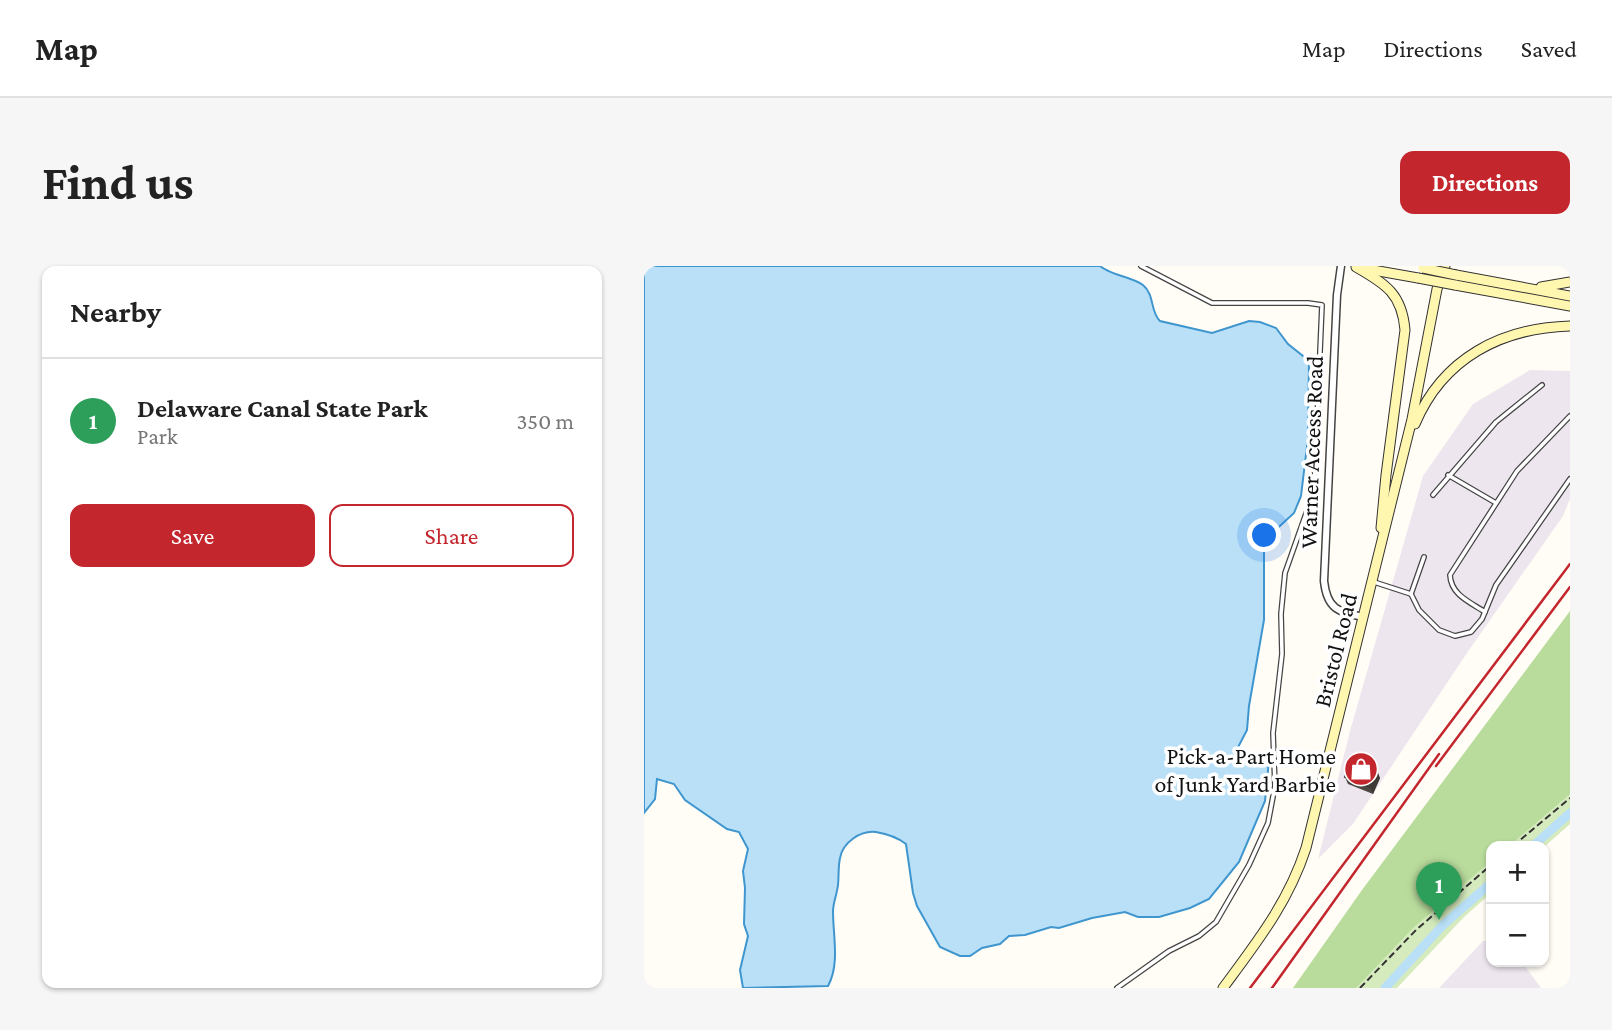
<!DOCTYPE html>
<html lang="en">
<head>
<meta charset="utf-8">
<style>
	:root { --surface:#fff; --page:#f6f6f6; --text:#222; --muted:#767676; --line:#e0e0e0; --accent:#c4262e }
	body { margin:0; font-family:"Crimson Pro",serif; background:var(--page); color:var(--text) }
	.controls { position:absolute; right:21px; bottom:21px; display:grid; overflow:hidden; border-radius:14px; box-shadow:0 2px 5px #0004 }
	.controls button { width:63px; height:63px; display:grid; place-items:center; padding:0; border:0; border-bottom:2px solid var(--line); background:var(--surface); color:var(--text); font:35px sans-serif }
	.you { position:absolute; left:621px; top:270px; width:24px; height:24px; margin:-18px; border:5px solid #fff; border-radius:50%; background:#1a73e8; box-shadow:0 0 0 10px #1a73e833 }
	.badge { display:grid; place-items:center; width:46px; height:46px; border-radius:50%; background:var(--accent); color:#fff; font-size:23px; font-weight:700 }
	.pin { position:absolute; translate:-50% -58px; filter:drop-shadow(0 2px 4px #0008) }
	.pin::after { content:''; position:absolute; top:37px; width:24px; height:21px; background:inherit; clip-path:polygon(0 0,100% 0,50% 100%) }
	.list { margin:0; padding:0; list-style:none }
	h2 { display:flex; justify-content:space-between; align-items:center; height:91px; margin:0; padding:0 28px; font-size:30px }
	h2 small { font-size:23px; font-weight:400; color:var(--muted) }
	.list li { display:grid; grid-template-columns:46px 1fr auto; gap:21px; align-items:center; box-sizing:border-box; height:126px; padding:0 28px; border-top:2px solid var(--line) }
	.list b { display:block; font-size:26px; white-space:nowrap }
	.list p { margin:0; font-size:23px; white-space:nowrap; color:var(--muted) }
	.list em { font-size:23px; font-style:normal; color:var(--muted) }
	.actions { display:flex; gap:14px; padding:21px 28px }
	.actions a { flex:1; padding:16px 0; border:2px solid var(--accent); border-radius:14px; text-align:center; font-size:24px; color:var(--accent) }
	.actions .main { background:var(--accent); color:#fff }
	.map { position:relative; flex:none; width:926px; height:722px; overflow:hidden; border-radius:14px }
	header { display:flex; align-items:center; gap:42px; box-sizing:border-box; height:98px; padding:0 35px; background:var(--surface); border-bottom:2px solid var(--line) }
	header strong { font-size:33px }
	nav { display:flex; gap:38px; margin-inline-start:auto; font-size:24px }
	.intro { display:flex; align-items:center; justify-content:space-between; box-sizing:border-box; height:168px; padding:0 42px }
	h1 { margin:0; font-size:49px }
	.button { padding:18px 32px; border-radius:14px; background:var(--accent); color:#fff; font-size:24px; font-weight:700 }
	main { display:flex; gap:42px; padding:0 42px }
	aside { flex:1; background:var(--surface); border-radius:14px; box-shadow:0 2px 5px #0004 }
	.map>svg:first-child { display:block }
	.industrial { fill:#eee6ef }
	.green { fill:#d5ebbd }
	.forest { fill:#b9dc9c }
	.water { fill:#b9e0f7; stroke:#3f96cf; stroke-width:2 }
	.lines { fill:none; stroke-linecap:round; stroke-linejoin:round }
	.canal { stroke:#b9e0f7; stroke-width:9 }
	.lane-casing { stroke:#444; stroke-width:6 }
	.street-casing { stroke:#444; stroke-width:9 }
	.secondary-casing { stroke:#333; stroke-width:11 }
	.path { stroke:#333; stroke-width:2; stroke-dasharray:7 3.5; stroke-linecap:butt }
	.lane { stroke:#fff; stroke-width:3.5 }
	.street { stroke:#fff; stroke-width:6 }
	.secondary { stroke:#fff6b0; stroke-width:9 }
	.rail { stroke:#c4262e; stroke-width:2.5 }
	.secondary-bridge-casing { stroke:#333; stroke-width:11; stroke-linecap:butt }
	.secondary-bridge { stroke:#fff6b0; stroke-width:9 }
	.wall { fill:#4d4742 }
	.shaded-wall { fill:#3f3936 }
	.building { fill:#5a524d; stroke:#3f3936; stroke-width:2 }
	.labels { text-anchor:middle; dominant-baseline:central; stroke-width:7; stroke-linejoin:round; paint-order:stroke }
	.street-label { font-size:24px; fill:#111; stroke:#fff }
	.poi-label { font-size:24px; fill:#111; stroke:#fff; text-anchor:end }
</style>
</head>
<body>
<header>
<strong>Map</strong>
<nav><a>Map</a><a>Directions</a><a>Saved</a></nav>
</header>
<div class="intro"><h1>Find us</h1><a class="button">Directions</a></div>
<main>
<aside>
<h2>Nearby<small></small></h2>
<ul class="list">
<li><span class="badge" style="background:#2e9e5b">1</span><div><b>Delaware Canal State Park</b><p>Park</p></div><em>350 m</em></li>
</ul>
<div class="actions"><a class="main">Save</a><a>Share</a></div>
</aside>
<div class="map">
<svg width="926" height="722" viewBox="0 0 926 722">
	<rect width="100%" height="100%" fill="#fffdf5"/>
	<g class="industrial">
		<path d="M 886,104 L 926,105 L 926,233 L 919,250 L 823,387 L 709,558 L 674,593 L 706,465 L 779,210 L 829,138 Z"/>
		<path d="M 839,675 L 847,675 L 847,696 L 878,696 L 897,722 L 795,722 Z"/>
	</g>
	<g class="green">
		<path d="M 926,517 L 926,558 L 900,581 L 855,580 Z"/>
		<path d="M 847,587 L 847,627 L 820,651 L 753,722 L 710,722 L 770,656 Z"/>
	</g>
	<path class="forest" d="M 926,345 L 926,528 L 865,580 L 847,580 L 847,595 L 769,662 L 712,722 L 649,722 L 718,624 Z"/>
	<path class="water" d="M 0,0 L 456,0 C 468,10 486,10 499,19 C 511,29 506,46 516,55 L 568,67 L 605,55 L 616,56 L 632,62 L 644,78 L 659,90 L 665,97 L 664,172 L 657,230 L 650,247 L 625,270 L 620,282 L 620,354 L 605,440 L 603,464 L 590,489 L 592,493 C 603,498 613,488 625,494 L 621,535 L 595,596 L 565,633 L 546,642 L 515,651 L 494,651 L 481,646 L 448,652 L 415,662 L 407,661 L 381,669 L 365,670 L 356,678 L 338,682 L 326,690 L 316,690 L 296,681 L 273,640 L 269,627 L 262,578 C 253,571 244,568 232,566 C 217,564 199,576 196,592 C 194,601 195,610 194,619 C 193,628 189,637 189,645 C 189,670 196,698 184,720 L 99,722 L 96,704 L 104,670 L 100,658 L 101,622 L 99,605 L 104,583 L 95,566 L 83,563 L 41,534 L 30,518 L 13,513 L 11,533 L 0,547 Z"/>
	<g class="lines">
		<g class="canal">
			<path d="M 889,580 L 926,547"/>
			<path d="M 741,722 L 799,659 L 847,617"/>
		</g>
		<g class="lane-casing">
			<g id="lane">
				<path d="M 804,209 L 852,237"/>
				<path d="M 789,229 L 852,156 L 898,119"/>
				<path d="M 730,316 L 767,328 L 780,291"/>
				<path d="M 767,328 L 775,344 L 795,364 L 811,370 L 827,366 L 838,353 L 852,319 L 926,213"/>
				<path d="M 841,346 C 826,336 807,329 806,309 L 873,205 L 926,150"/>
				<path d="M 473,722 L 525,685 L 555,670 L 572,656 L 605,599 L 624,557 L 631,520 L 629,467 L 638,388 L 637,348 L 641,307 L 670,225 L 678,39 L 664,37 L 568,37 L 497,0"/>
			</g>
		</g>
		<g class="street-casing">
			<path id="street" d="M 697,0 L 693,29 L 680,315 C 683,343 694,346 719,351"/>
		</g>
		<g class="secondary-casing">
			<g id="secondary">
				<path d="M 712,1 C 742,18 758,28 761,64 L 742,209 L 737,262"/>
				<path d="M 718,2 L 774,12"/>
				<path d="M 812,9 L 926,30"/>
				<path d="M 811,19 L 926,40"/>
				<path d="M 897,21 L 926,16"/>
				<path d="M 771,158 C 799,92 857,62 926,60"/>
				<path d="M 579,722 C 613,676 644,637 662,582 L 768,153 L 793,23 L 801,0"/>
			</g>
		</g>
		<g class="path">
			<path d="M 869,580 L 926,532"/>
			<path d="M 716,722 L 772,664 L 847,599"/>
		</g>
		<use href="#lane" class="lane"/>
		<use href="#street" class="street"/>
		<use href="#secondary" class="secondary"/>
		<g class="rail">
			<path d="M 792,500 L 926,321"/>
			<path d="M 606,722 L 926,298"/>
			<path d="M 628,722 L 795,488"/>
		</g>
		<g class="secondary-bridge-casing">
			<g id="secondary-bridge">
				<path d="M 779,2 L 812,9"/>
				<path d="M 774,12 L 811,19"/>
			</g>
		</g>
		<use href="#secondary-bridge" class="secondary-bridge"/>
	</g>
	<path class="wall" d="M 701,511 L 736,512 L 729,528 L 704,518 Z"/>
	<path class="shaded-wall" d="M 733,504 L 736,512 L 729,528 L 726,521 Z"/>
	<path class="building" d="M 708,494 L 733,504 L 726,521 L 701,511 Z"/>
	<defs>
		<g id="shop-disc" transform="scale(1.75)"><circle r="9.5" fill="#c4262e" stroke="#fff"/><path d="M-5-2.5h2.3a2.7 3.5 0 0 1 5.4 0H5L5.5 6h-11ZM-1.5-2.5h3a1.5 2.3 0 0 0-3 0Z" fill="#fff"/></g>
	</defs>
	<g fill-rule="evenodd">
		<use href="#shop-disc" x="717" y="503"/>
	</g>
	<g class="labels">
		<g class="street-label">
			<text transform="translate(667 186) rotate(-88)">Warner Access Road</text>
			<text transform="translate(691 384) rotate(-76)">Bristol Road</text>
		</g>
		<g class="poi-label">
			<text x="692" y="489">Pick-a-Part Home<tspan x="692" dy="28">of Junk Yard Barbie</tspan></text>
		</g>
	</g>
</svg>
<div class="controls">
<button>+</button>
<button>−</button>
</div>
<div class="you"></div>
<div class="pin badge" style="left:795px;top:654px;background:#2e9e5b">1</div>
</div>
</main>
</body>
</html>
